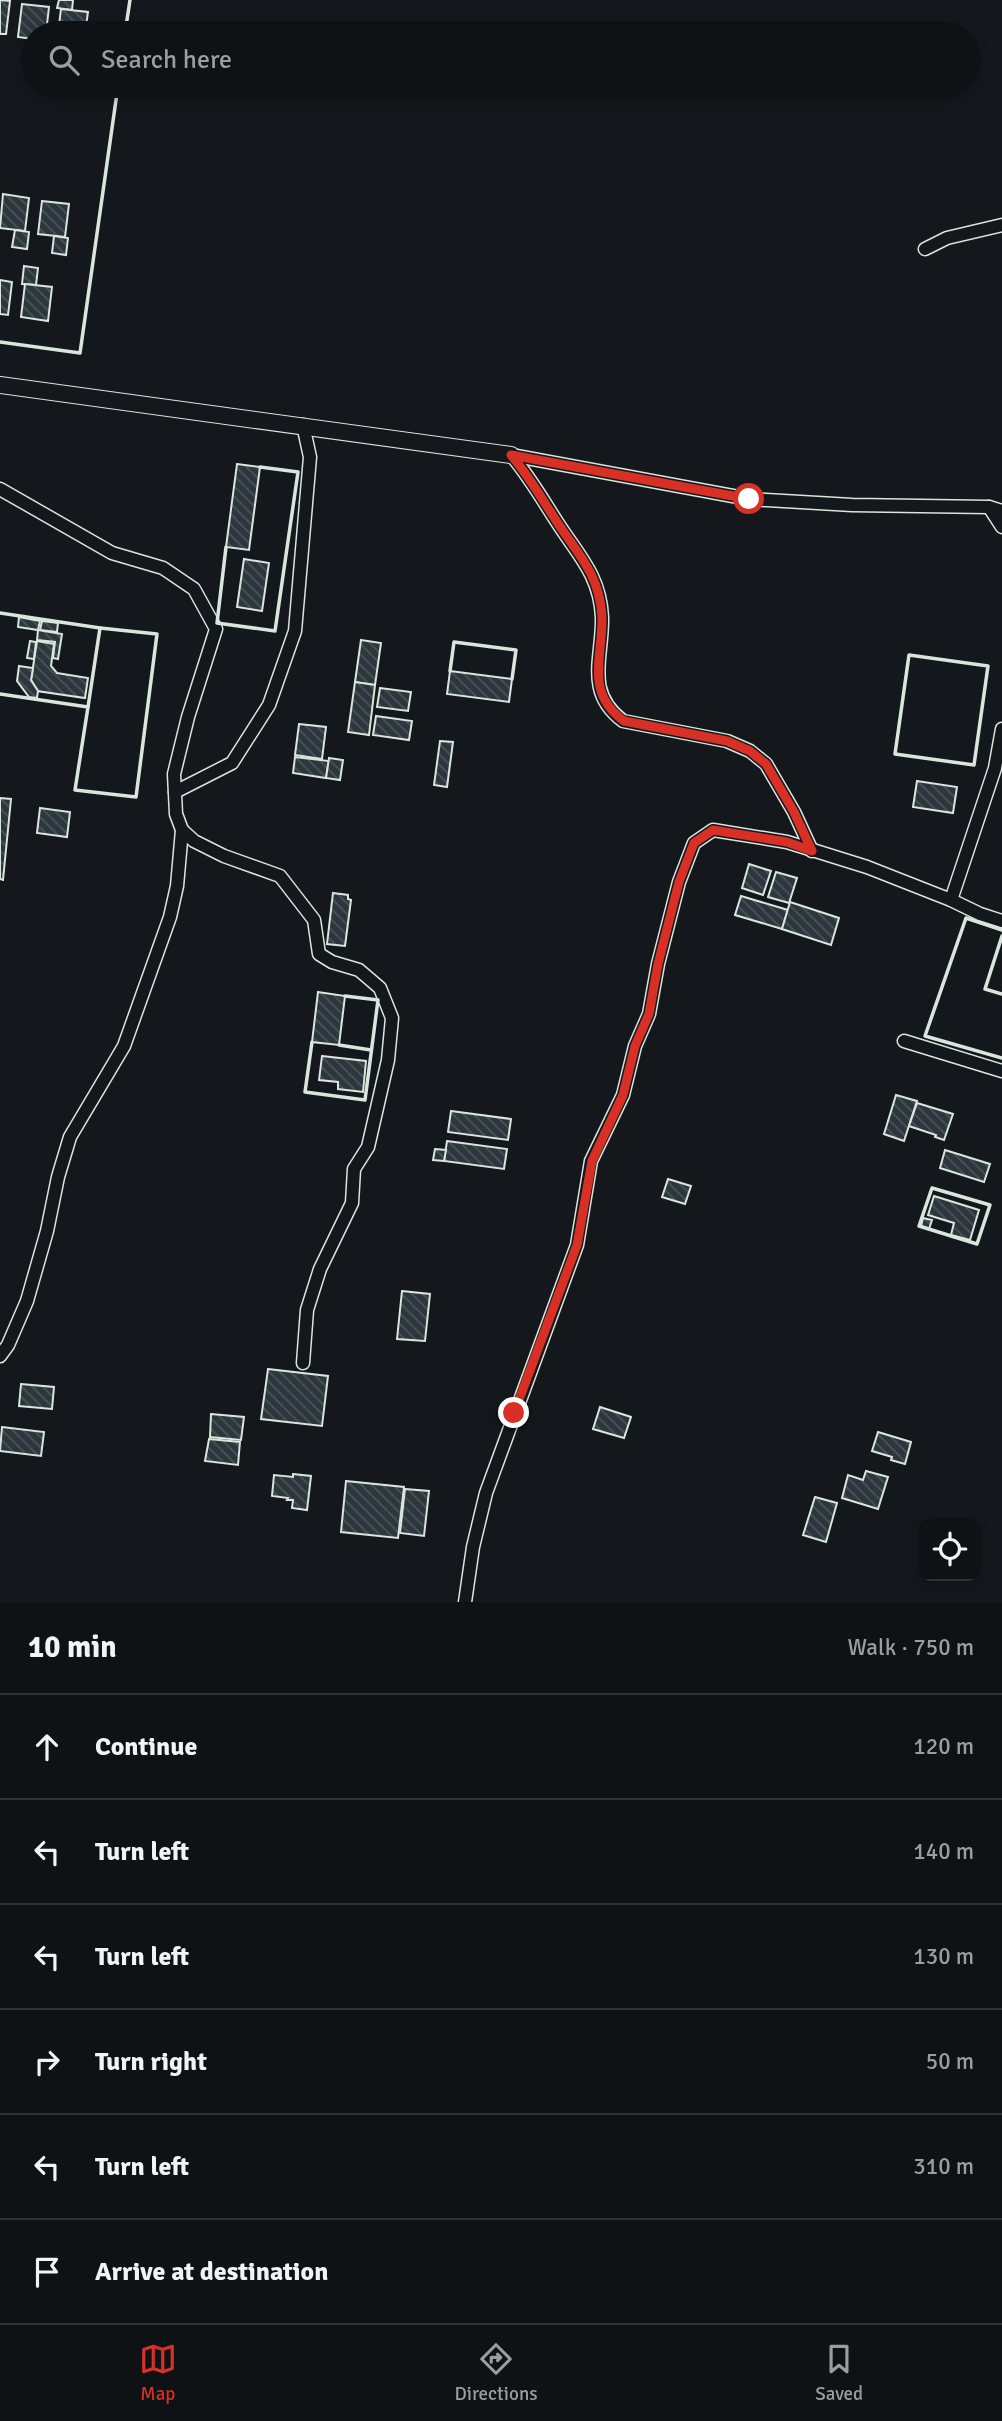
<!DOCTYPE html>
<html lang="en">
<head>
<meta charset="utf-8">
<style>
	:root { --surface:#0f1215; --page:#1d2022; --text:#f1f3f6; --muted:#9b9ea0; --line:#2f3234; --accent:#d93025 }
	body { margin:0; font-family:Signika,sans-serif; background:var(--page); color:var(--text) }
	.controls { position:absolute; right:21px; bottom:21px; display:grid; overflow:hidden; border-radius:14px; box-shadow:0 4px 10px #0003 }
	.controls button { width:63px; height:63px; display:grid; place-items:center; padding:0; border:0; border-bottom:2px solid var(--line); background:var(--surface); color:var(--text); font:35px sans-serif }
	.stop { position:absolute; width:21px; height:21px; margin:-16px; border:5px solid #d93025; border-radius:50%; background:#fff }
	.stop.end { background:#d93025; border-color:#fff; box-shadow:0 2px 7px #0008 }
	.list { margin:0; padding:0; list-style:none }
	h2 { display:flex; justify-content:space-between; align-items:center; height:91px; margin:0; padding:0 28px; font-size:30px }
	h2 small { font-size:23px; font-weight:400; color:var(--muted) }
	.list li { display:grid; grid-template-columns:46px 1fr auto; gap:21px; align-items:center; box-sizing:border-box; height:105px; padding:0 28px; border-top:2px solid var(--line) }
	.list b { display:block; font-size:26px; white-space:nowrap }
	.list em { font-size:23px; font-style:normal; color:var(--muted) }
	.icon { flex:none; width:38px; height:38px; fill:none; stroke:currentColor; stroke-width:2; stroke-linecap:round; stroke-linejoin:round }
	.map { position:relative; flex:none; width:1002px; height:1602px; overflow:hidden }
	.search { position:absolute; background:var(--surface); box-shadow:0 4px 10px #0003; left:21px; right:21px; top:21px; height:77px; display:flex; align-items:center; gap:18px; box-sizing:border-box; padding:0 24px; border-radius:38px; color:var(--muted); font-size:26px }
	.sheet { height:721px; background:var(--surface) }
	nav { display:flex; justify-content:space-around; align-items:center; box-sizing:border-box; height:98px; border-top:2px solid var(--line); background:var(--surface); font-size:19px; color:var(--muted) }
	nav a { display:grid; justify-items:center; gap:4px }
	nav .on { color:var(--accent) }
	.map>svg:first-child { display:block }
	.building { fill:url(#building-back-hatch); stroke:#d8e6dc; stroke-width:2 }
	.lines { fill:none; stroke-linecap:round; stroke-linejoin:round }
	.minor-casing { stroke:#d8e6dc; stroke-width:15 }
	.tertiary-casing { stroke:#d8e6dc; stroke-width:18 }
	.minor { stroke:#14181c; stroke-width:12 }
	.tertiary { stroke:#14181c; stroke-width:16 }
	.wall { stroke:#d8e6dc; stroke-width:3.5 }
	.route { stroke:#d93025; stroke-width:9 }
</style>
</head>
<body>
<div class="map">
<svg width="1002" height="1602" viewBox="0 0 1002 1602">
	<defs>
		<pattern id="building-back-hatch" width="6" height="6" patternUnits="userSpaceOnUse" patternTransform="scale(1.75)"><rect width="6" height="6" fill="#2c363c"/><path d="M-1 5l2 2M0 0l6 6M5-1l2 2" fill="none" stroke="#4a5358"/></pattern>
	</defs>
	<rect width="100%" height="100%" fill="#14181c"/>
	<g class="building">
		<path d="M 0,0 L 10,1 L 6,34 L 0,34 Z"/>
		<path d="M 59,0 L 73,0 L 72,10 L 57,8 Z"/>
		<path d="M 22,4 L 49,7 L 46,33 L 33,33 L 33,39 L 18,37 Z"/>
		<path d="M 61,9 L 88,12 L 85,33 L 58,33 Z"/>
		<path d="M 3,194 L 29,198 L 25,231 L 0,228 Z"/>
		<path d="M 42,201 L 69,204 L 65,237 L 38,234 Z"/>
		<path d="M 15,230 L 29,232 L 27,249 L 12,247 Z"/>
		<path d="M 54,236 L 68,238 L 66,255 L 52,253 Z"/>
		<path d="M 24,266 L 38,268 L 36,285 L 22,284 Z"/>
		<path d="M 0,280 L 12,282 L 8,315 L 0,314 Z"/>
		<path d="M 25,284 L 52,287 L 48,321 L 21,317 Z"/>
		<path d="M 237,464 L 260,467 L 249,550 L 226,547 Z"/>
		<path d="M 244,559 L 269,563 L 262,611 L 237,607 Z"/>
		<path d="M 19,617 L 40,621 L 38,630 L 18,627 Z"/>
		<path d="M 42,621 L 58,623 L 57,632 L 40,630 Z"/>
		<path d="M 38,630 L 62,634 L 58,659 L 53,658 L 55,642 L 37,640 Z"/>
		<path d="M 361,640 L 381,643 L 375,685 L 355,682 Z"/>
		<path d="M 30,641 L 36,642 L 34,659 L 27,658 Z"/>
		<path d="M 37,641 L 54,644 L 51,666 L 57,673 L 88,678 L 85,698 L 37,691 L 31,680 Z"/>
		<path d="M 19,666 L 33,668 L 31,680 L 38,691 L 37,698 L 29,697 L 17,681 Z"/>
		<path d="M 450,671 L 512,679 L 509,702 L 447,694 Z"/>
		<path d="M 355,682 L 375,685 L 369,735 L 348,732 Z"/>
		<path d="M 380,688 L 411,692 L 408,711 L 377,707 Z"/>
		<path d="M 376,716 L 412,721 L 409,740 L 373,735 Z"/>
		<path d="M 299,724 L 326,727 L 322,759 L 295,755 Z"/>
		<path d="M 440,741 L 453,742 L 447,787 L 434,785 Z"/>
		<path d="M 295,757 L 329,761 L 326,778 L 293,773 Z"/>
		<path d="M 329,758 L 343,760 L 340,780 L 326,778 Z"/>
		<path d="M 917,781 L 957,787 L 953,813 L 913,807 Z"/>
		<path d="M 0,798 L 11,799 L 3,880 L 0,879 Z"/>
		<path d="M 40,808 L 70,812 L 67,837 L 37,833 Z"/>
		<path d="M 749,864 L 771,871 L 763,895 L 742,888 Z"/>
		<path d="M 776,872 L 797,878 L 789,903 L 768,897 Z"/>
		<path d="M 333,893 L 348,895 L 348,899 L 351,900 L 345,946 L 327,944 Z"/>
		<path d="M 741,896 L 788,910 L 782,929 L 735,915 Z"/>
		<path d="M 790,902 L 839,918 L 831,945 L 782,929 Z"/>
		<path d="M 318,992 L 345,996 L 339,1045 L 312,1042 Z"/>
		<path d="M 322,1056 L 366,1061 L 363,1092 L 338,1089 L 338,1082 L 319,1080 Z"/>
		<path d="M 896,1095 L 917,1101 L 904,1141 L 884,1134 Z"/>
		<path d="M 917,1103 L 953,1114 L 944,1140 L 935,1137 L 936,1135 L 909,1126 Z"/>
		<path d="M 451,1111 L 511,1119 L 508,1140 L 448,1132 Z"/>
		<path d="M 447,1141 L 507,1149 L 504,1169 L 444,1161 Z"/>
		<path d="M 435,1149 L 446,1150 L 444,1161 L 433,1160 Z"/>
		<path d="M 945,1150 L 990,1164 L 984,1182 L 940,1168 Z"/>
		<path d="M 668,1179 L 691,1186 L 685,1204 L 662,1197 Z"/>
		<path d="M 934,1196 L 979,1210 L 970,1240 L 951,1235 L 954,1223 L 928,1215 Z"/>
		<path d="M 923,1218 L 932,1220 L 929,1229 L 921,1226 Z"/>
		<path d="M 402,1291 L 430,1294 L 425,1341 L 397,1339 Z"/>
		<path d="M 268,1369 L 328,1376 L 322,1426 L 261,1419 Z"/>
		<path d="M 21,1384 L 54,1387 L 52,1409 L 19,1406 Z"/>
		<path d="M 600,1407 L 631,1417 L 624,1438 L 593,1429 Z"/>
		<path d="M 211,1414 L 244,1417 L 241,1440 L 210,1437 Z"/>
		<path d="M 2,1427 L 44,1432 L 41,1456 L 0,1451 Z"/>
		<path d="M 878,1432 L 911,1442 L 905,1464 L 891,1460 L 892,1457 L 872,1451 Z"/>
		<path d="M 209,1439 L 240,1442 L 238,1465 L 205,1461 Z"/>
		<path d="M 866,1471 L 888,1477 L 878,1509 L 842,1498 L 848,1475 L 863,1480 Z"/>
		<path d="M 293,1474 L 311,1476 L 307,1510 L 292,1508 L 293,1500 L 287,1500 L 288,1498 L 272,1496 L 274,1475 L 293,1477 Z"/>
		<path d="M 346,1481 L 404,1487 L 398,1538 L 341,1532 Z"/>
		<path d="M 405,1489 L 429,1491 L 424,1536 L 400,1533 Z"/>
		<path d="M 815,1497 L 837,1503 L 826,1542 L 803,1535 Z"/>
	</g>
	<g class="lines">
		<g class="minor-casing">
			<g id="minor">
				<path d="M 925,249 L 947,238 L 1002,225"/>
				<path d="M 511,455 C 529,476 542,499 557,522 C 578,555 600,575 602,617 C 603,657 584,692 623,721 L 727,741 L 750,751 L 766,764 L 794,812 L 812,851"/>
				<path d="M 511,455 L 749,499 L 852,505 L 989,507 L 1002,511"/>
				<path d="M 0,489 L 112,553 L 163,568 L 194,589 L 216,629 L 188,717 L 174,774 L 176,814 L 182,830 L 177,886 L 170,917 L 124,1046 L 70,1137 L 58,1177 L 47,1231 L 27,1301 L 8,1345 L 0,1356"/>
				<path d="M 989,507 L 1002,527"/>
				<path d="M 175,792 L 232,763 L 269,705 L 295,631 L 310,457 L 303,425"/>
				<path d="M 182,830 L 194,841 L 224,856 L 280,876 L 314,920 L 319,954 L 332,962 L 359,970 L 380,988 L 392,1018 L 388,1060 L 368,1147 L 354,1169 L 352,1203 L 320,1269 L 307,1310 L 303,1363"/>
				<path d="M 951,900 L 995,768 L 1002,729"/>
				<path d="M 904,1041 L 1002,1071"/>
				<path d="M 465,1602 L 473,1547 L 486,1493 L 577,1245 L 591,1161 L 623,1095 L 635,1046 L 649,1014 L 658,964 L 679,882 L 694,843 L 713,830 L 787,842 L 867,867 L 951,900 L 980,914 L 1002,921"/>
			</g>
		</g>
		<g class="tertiary-casing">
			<path id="tertiary" d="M 0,385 L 511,455"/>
		</g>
		<use href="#minor" class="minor"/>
		<use href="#tertiary" class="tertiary"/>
		<g class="wall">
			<path d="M 125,33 L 130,0"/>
			<path d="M 0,342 L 80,353 L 118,86"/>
			<path d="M 226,547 L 217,623 L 275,631 L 298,472 L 260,467"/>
			<path d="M 0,613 L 100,628 L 88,707 L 0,694"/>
			<path d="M 909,655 L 988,666 L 974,765 L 895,754 Z"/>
			<path d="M 450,671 L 454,642 L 516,650 L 512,679"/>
			<path d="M 88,707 L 75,790 L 136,797 L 157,634 L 100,628"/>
			<path d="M 1002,930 L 966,918 L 925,1036 L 1002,1058"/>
			<path d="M 1002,936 L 985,989 L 1002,994"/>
			<path d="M 312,1042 L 305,1092 L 365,1100 L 378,1000 L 345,996"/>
			<path d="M 339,1045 L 371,1050"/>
			<path d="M 932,1188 L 990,1205 L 977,1244 L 919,1226 Z"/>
		</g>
	</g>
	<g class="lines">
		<path class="route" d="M 514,1413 L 577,1245 L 592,1161 L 623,1095 L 635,1046 L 649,1014 L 658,964 L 679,882 L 694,843 L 713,830 L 787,842 L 812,851 L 794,812 L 766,764 L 750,751 L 727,741 L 624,721 C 584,692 603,657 602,617 C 600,575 578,554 557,522 C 542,499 529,476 511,455 L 749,499"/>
	</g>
</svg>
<div class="controls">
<button><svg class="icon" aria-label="locate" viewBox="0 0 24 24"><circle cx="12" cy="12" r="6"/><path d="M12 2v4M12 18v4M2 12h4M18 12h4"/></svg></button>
</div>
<div class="stop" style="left:749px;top:499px"></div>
<div class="stop end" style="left:514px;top:1413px"></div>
<div class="search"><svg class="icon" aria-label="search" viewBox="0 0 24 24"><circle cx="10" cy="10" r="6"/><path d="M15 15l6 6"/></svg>Search here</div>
</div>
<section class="sheet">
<h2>10 min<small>Walk · 750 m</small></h2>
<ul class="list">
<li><svg class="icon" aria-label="ahead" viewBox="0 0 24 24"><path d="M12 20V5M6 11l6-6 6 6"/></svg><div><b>Continue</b></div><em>120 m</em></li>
<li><svg class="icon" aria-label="left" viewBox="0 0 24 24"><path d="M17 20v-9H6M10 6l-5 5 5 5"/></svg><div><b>Turn left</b></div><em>140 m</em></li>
<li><svg class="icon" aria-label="left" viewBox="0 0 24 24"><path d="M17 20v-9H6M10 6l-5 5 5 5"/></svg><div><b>Turn left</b></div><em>130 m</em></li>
<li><svg class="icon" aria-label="right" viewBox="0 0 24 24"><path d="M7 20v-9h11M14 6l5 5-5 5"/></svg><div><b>Turn right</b></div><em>50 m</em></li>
<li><svg class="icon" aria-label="left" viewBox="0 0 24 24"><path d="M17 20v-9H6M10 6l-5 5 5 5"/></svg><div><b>Turn left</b></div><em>310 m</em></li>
<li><svg class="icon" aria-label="arrive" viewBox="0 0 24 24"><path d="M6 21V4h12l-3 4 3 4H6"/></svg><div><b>Arrive at destination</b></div></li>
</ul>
</section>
<nav>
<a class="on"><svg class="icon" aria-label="map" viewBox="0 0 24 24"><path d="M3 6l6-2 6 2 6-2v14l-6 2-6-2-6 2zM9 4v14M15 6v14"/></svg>Map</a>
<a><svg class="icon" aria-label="directions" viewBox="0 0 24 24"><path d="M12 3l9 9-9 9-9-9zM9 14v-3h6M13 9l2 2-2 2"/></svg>Directions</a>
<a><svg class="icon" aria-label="saved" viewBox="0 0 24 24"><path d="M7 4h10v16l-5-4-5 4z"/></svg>Saved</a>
</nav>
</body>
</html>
